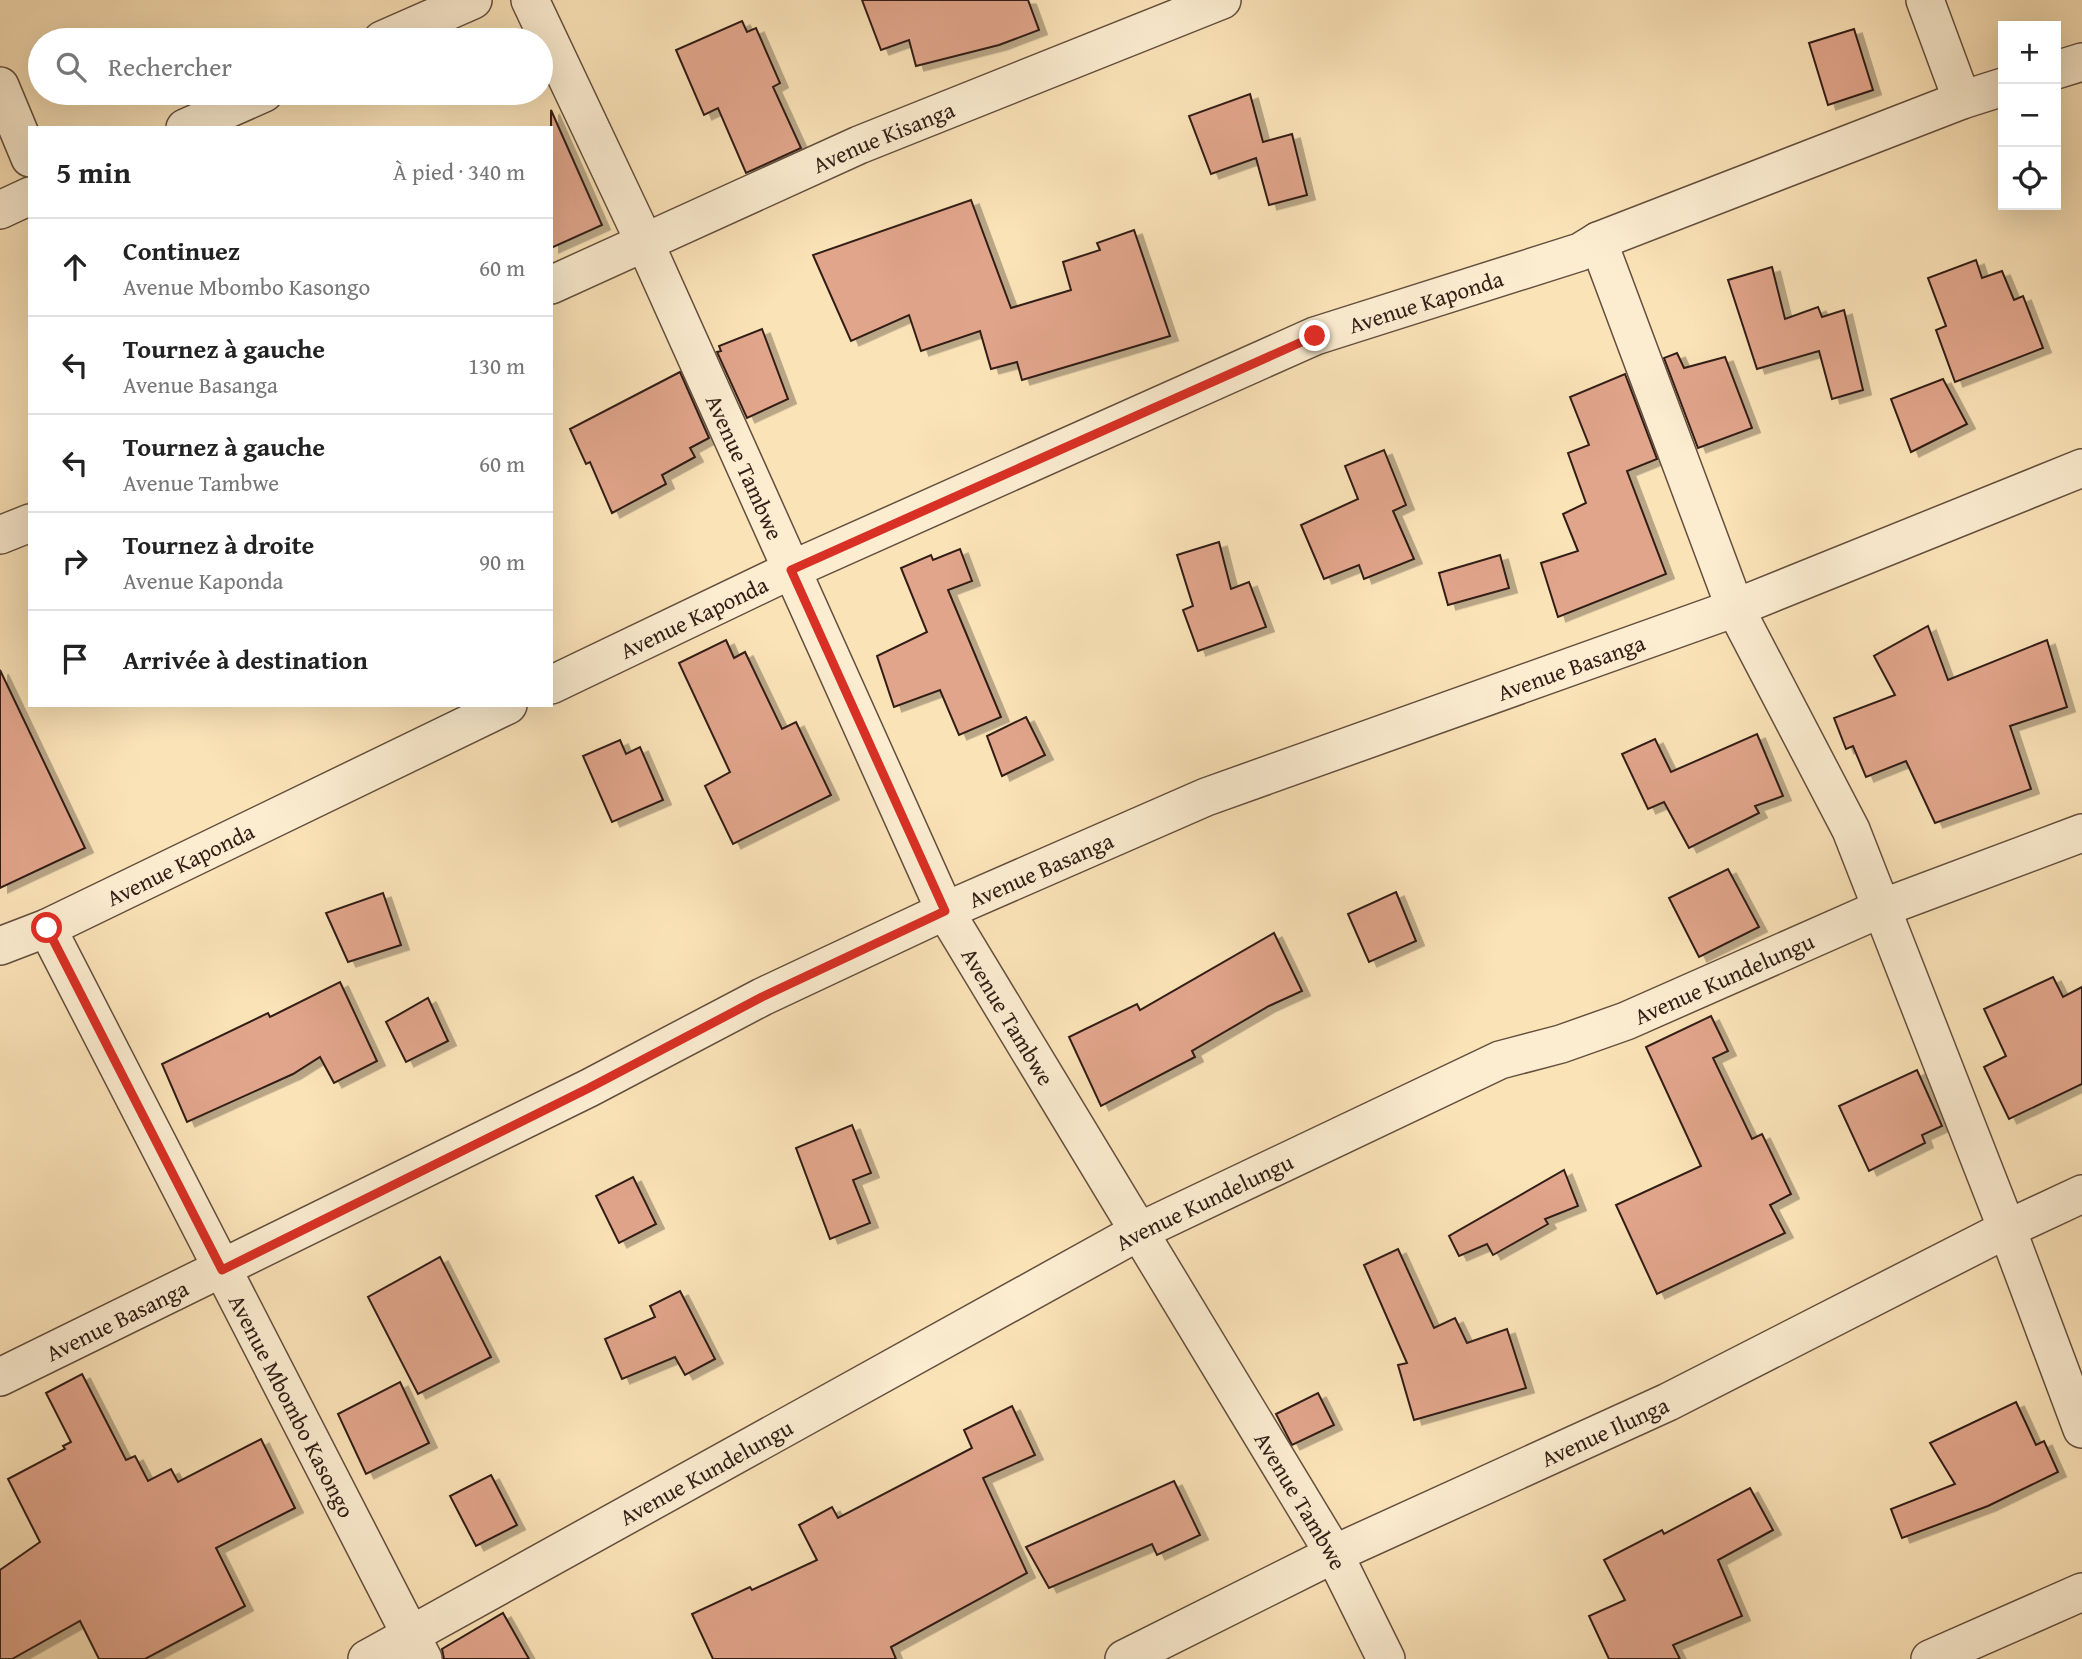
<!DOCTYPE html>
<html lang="fr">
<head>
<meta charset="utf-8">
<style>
	:root { --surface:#fff; --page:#f2f2f2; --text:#222; --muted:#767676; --line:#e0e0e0 }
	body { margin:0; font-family:"Gentium Book Plus",serif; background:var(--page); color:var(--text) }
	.controls { position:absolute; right:21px; top:21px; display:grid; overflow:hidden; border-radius:0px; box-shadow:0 7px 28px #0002 }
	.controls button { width:63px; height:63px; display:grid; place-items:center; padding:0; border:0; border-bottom:2px solid var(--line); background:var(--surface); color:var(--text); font:35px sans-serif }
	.stop { position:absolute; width:21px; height:21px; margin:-16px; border:5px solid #d93025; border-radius:50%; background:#fff }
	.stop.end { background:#d93025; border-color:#fff; box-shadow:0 2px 7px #0008 }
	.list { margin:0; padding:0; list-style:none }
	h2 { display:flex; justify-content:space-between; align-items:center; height:91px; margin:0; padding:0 28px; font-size:30px }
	h2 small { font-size:23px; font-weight:400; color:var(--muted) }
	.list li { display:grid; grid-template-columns:46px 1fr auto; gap:21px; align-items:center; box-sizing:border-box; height:98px; padding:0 28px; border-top:2px solid var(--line) }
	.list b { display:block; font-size:26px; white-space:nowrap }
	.list p { margin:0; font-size:23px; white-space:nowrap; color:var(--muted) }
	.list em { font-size:23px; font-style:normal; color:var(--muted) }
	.icon { flex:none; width:38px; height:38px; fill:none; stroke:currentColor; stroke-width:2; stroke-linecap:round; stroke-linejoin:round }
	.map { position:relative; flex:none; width:2082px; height:1659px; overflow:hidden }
	.search { position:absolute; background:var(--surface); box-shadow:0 7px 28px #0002; left:28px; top:28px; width:525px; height:77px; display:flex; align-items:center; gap:18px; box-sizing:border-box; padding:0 24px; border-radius:38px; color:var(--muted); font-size:26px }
	.panel { position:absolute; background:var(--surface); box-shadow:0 7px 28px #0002; left:28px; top:126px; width:525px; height:581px; border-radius:0px }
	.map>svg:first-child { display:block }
	.building { fill:#e1a58b; stroke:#321e16; stroke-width:2; filter:url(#shadow) }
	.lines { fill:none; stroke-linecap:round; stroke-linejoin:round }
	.street-casing { stroke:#644f3e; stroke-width:40 }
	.street { stroke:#fcedd1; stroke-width:37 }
	.route { stroke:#d93025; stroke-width:9 }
	.labels { text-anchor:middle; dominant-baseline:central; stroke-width:7; stroke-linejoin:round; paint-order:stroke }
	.street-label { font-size:23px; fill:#321e16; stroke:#fcedd1 }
</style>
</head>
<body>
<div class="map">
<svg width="2082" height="1659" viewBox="0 0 2082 1659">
	<defs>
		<filter id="shadow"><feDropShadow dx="8" dy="4.5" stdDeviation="0" flood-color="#0004"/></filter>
	</defs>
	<rect width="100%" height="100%" fill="#fbe3b8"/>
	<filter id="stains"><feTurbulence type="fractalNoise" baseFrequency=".00286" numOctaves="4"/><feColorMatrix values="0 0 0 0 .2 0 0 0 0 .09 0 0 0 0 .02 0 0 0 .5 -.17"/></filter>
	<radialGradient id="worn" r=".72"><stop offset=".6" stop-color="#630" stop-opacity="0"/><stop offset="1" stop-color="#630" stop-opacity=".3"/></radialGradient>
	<g class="building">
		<path d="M 862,0 L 1028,0 L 1039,30 L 999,45 L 916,66 L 909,40 L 881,50 Z"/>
		<path d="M 742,21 L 747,32 L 756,28 L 780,83 L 773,87 L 801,148 L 746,173 L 718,108 L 704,115 L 676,50 Z"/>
		<path d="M 1854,29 L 1873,90 L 1828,105 L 1809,43 Z"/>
		<path d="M 1250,94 L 1263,142 L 1292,134 L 1307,195 L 1269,205 L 1256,158 L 1211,174 L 1189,116 Z"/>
		<path d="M 551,110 L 602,225 L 551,248 Z"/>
		<path d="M 971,200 L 1011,308 L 1071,290 L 1063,262 L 1100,250 L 1097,243 L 1134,230 L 1170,336 L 1022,380 L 1017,362 L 991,369 L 980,331 L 921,351 L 909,315 L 851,341 L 813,255 Z"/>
		<path d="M 1976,260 L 1982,278 L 2002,271 L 2014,300 L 2023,296 L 2043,348 L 1955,382 L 1936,330 L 1946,326 L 1928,278 Z"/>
		<path d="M 1772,267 L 1785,319 L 1818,307 L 1822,317 L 1844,310 L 1863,390 L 1832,399 L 1819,351 L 1757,369 L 1728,280 Z"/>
		<path d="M 762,329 L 788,399 L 747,418 L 717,352 L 721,351 L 719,346 Z"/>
		<path d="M 1677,353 L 1684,368 L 1725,357 L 1752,428 L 1698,448 L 1664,358 Z"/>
		<path d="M 680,372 L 709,438 L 690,448 L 695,457 L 662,475 L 666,484 L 612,513 L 590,462 L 586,464 L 570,429 Z"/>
		<path d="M 1625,374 L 1657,459 L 1627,471 L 1666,574 L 1558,617 L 1541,563 L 1578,551 L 1563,514 L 1586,503 L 1568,453 L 1589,445 L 1570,397 Z"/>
		<path d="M 1943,379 L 1967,424 L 1911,452 L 1891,399 Z"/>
		<path d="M 1384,450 L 1406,505 L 1393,511 L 1414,559 L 1364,579 L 1359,565 L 1324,579 L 1301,525 L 1358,499 L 1345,466 Z"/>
		<path d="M 1219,542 L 1231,589 L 1249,582 L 1266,627 L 1198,651 L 1183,610 L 1193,606 L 1177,555 Z"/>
		<path d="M 960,549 L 972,581 L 948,590 L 1001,717 L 959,735 L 940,690 L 894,707 L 877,656 L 927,632 L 901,568 L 931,555 L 933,560 Z"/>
		<path d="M 1500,555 L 1509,588 L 1448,605 L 1439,573 Z"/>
		<path d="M 1928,626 L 1948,680 L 2047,640 L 2067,707 L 2010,726 L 2031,789 L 1935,823 L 1906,761 L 1866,777 L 1853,746 L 1846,749 L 1834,718 L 1895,695 L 1874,656 Z"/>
		<path d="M 726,640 L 734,658 L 745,652 L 782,729 L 796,722 L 831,795 L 733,844 L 705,786 L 730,772 L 679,663 Z"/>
		<path d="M 0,670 L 85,848 L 0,888 Z"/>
		<path d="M 1026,717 L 1045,755 L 1002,776 L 987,736 Z"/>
		<path d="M 1757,734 L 1783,796 L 1755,806 L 1759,813 L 1689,848 L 1664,802 L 1648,809 L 1622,754 L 1655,739 L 1671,772 Z"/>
		<path d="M 620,740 L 626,754 L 640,747 L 663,800 L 612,822 L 583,756 Z"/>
		<path d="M 1728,869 L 1759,927 L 1699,957 L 1669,898 Z"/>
		<path d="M 1396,892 L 1416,941 L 1369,962 L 1348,914 Z"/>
		<path d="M 383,893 L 401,945 L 348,962 L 326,913 Z"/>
		<path d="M 1274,933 L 1302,991 L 1269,1006 L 1192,1051 L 1195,1057 L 1101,1106 L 1069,1037 L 1137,1004 L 1140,1010 Z"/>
		<path d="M 2053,977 L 2063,997 L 2082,987 L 2082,1084 L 2009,1119 L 1984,1067 L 2006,1056 L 1984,1009 Z"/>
		<path d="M 340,982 L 377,1061 L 334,1083 L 320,1057 L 293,1074 L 187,1122 L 162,1064 L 268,1013 L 270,1017 Z"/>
		<path d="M 428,998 L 448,1041 L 406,1062 L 386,1022 Z"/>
		<path d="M 1711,1016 L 1728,1051 L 1713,1058 L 1752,1139 L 1762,1134 L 1791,1194 L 1770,1205 L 1785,1233 L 1657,1294 L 1616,1205 L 1701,1166 L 1646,1047 Z"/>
		<path d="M 1917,1070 L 1942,1126 L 1922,1135 L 1925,1143 L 1869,1171 L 1839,1106 Z"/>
		<path d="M 852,1125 L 871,1173 L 853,1180 L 870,1223 L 830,1239 L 796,1148 Z"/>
		<path d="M 1564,1170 L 1578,1206 L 1545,1219 L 1548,1224 L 1493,1255 L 1487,1244 L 1459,1256 L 1449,1236 Z"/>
		<path d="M 633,1177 L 656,1224 L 619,1243 L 596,1196 Z"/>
		<path d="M 1398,1249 L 1434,1328 L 1455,1318 L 1467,1343 L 1507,1329 L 1526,1388 L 1414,1420 L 1398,1365 L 1407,1363 L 1364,1265 Z"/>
		<path d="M 440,1257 L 491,1357 L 418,1394 L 368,1297 Z"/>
		<path d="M 680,1291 L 715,1359 L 685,1375 L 675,1357 L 622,1379 L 605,1339 L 655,1317 L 650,1306 Z"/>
		<path d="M 82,1374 L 126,1460 L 135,1456 L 148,1481 L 171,1469 L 178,1482 L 261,1439 L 295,1508 L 216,1548 L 245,1606 L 145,1659 L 99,1659 L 80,1621 L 12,1659 L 0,1659 L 0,1570 L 40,1542 L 8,1479 L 65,1449 L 63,1446 L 71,1442 L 46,1393 Z"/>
		<path d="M 400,1382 L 429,1443 L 366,1474 L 338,1414 Z"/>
		<path d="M 1318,1393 L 1334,1425 L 1292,1445 L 1276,1414 Z"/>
		<path d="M 2016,1402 L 2036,1445 L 2044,1441 L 2058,1472 L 1988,1506 L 1902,1538 L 1891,1509 L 1955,1484 L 1930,1443 Z"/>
		<path d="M 1012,1406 L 1035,1455 L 983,1478 L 1027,1573 L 891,1647 L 896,1659 L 713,1659 L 692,1614 L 750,1587 L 752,1590 L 817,1560 L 799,1525 L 832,1507 L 838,1518 L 972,1448 L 964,1430 Z"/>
		<path d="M 491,1475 L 517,1525 L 476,1546 L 450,1496 Z"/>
		<path d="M 1174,1481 L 1200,1535 L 1157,1555 L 1152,1544 L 1049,1588 L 1026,1547 Z"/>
		<path d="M 1750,1488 L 1773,1530 L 1718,1560 L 1742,1616 L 1673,1645 L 1680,1659 L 1609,1659 L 1589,1616 L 1625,1600 L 1604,1560 L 1662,1530 L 1664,1534 Z"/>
		<path d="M 503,1613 L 529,1659 L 444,1659 L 442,1649 Z"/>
	</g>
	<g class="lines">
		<g class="street-casing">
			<g id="street">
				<path id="s1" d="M 530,0 L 644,241 L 945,911 L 1334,1554 L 1386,1659"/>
				<path d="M 1925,0 L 1962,100"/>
				<path d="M 382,40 L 473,0"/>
				<path d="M 2056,70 L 2082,62"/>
				<path d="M 0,86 L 30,158"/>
				<path d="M 185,128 L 264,93"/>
				<path d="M 0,210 L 30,196"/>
				<path d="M 1598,241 L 1735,608 L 1851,830 L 2007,1229 L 2082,1429"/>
				<path id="s2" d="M 551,285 L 859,145 L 1222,0"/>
				<path d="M 0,535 L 30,523"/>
				<path id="s3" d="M 551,685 L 791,570 L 1315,336 L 1580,252 L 1598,241 L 1962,100 L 2003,87"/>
				<path id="s4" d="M 47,928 L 423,1659"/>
				<path id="s5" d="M 0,946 L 47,928 L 508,705"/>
				<path id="s6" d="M 0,1377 L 589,1088 L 762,997 L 945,911 L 1206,797 L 1735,608 L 2082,468"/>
				<path id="s7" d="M 367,1659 L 1138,1232 L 1500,1060 L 1561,1044 L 1626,1021 L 1882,908 L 2082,833"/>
				<path id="s8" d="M 1124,1659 L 1334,1554 L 1668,1402 L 2007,1229 L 2082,1194"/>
				<path d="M 1930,1659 L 2082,1592"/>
			</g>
		</g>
		<use href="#street" class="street"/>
	</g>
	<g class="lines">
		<path class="route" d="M 47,928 L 222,1270 L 589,1088 L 762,997 L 945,911 L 791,570 L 1315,336"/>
	</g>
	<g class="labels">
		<g class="street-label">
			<text stroke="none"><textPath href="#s2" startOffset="364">Avenue Kisanga</textPath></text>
			<text stroke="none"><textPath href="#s3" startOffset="956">Avenue Kaponda</textPath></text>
			<text stroke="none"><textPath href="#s1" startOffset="514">Avenue Tambwe</textPath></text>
			<text stroke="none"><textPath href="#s3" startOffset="158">Avenue Kaponda</textPath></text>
			<text stroke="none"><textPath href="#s6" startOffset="1726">Avenue Basanga</textPath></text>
			<text stroke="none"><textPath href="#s5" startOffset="198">Avenue Kaponda</textPath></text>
			<text stroke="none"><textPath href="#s6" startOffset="1158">Avenue Basanga</textPath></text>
			<text stroke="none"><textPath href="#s7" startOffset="1521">Avenue Kundelungu</textPath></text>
			<text stroke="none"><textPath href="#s1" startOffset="1124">Avenue Tambwe</textPath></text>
			<text stroke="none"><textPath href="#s7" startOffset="954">Avenue Kundelungu</textPath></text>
			<text stroke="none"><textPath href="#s6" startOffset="130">Avenue Basanga</textPath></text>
			<text stroke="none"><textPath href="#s4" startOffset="537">Avenue Mbombo Kasongo</textPath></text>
			<text stroke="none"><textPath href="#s8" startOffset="532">Avenue Ilunga</textPath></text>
			<text stroke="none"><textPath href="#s7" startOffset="387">Avenue Kundelungu</textPath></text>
			<text stroke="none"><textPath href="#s1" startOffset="1690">Avenue Tambwe</textPath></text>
		</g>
	</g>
	<rect width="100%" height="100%" filter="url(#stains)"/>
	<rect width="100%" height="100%" fill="url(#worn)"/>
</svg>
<div class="controls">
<button>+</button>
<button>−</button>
<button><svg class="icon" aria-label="locate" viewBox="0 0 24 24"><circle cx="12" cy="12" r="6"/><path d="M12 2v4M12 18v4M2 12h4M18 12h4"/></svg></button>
</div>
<div class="stop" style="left:47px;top:928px"></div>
<div class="stop end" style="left:1315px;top:336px"></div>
<div class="search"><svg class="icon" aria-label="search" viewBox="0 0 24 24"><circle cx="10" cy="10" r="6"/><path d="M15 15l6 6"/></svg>Rechercher</div>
<section class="panel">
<h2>5 min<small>À pied · 340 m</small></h2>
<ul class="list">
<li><svg class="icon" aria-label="ahead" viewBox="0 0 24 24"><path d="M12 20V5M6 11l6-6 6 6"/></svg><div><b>Continuez</b><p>Avenue Mbombo Kasongo</p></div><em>60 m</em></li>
<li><svg class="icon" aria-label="left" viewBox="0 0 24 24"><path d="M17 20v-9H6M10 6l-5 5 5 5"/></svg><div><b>Tournez à gauche</b><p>Avenue Basanga</p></div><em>130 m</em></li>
<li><svg class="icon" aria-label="left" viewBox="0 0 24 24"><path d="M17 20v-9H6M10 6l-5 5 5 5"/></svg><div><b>Tournez à gauche</b><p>Avenue Tambwe</p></div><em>60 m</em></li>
<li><svg class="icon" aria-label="right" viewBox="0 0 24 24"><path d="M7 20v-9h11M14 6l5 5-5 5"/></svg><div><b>Tournez à droite</b><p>Avenue Kaponda</p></div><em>90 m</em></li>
<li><svg class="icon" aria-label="arrive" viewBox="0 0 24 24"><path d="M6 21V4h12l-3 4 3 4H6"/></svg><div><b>Arrivée à destination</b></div></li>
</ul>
</section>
</div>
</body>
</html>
